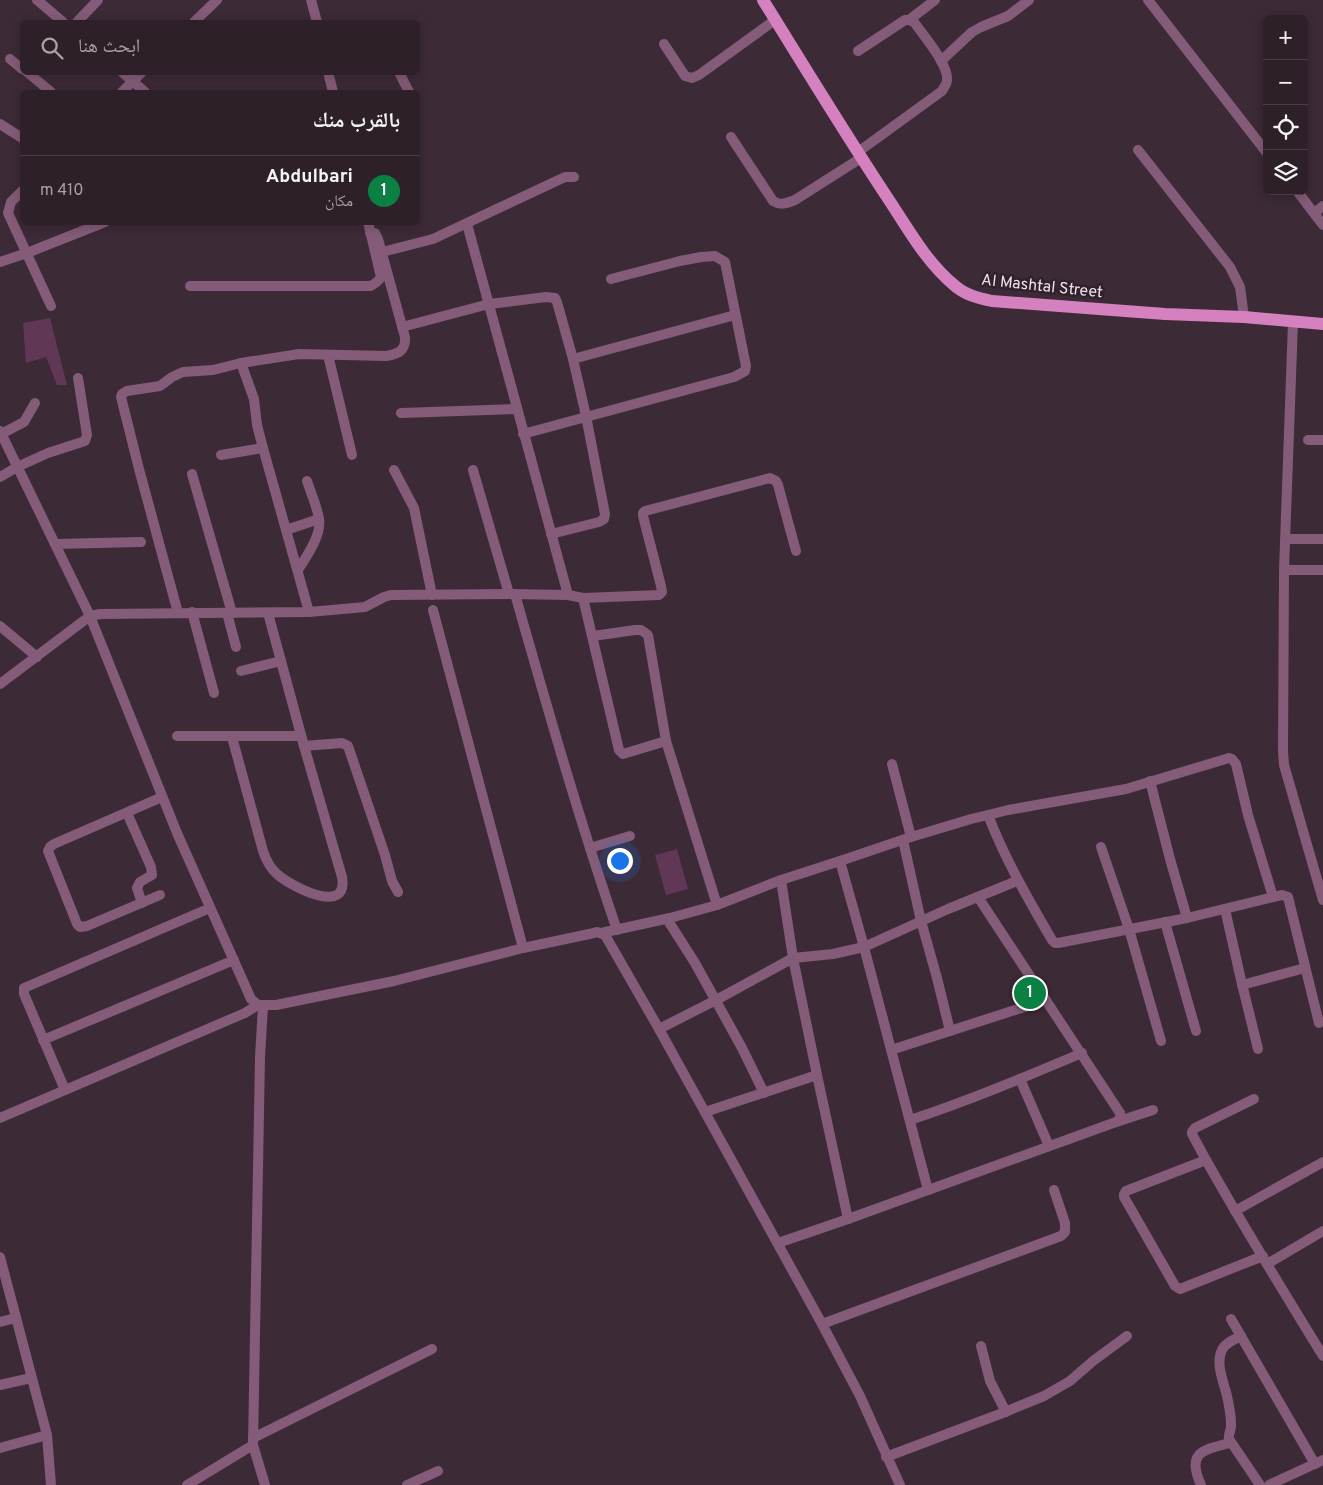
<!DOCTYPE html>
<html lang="ar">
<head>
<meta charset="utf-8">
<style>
	:root { --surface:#2d2028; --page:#352830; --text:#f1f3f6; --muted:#a7a3a8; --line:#483e45; --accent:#0b8043 }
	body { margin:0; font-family:Overpass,"Noto Naskh Arabic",sans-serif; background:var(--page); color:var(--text); direction:rtl }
	.controls { position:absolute; right:15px; top:15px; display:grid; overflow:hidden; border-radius:8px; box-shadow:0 2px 12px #0003 }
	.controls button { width:45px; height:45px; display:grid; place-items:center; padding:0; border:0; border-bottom:1px solid var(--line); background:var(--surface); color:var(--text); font:25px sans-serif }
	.you { position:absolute; left:619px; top:860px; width:18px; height:18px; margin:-12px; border:4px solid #fff; border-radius:50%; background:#1a73e8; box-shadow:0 0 0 8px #1a73e833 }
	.badge { display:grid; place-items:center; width:32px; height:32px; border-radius:50%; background:var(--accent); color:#fff; font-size:16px; font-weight:700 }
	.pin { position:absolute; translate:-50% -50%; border:2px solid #fff; box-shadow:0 1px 5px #0006 }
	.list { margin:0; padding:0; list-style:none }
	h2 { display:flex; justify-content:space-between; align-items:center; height:65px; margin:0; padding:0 20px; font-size:21px }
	h2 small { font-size:16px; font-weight:400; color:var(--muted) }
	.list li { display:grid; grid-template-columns:32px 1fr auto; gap:15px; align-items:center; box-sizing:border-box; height:70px; padding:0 20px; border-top:1px solid var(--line) }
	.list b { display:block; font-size:19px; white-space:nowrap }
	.list p { margin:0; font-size:16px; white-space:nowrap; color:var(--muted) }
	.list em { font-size:16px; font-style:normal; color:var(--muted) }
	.icon { flex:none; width:28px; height:28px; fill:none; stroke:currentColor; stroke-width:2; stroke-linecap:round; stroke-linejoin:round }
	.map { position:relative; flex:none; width:1323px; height:1485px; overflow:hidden; direction:ltr }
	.search { position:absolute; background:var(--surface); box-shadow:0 2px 12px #0003; left:20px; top:20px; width:400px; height:55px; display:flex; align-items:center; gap:12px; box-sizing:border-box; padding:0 18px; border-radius:8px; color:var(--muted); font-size:19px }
	.panel { position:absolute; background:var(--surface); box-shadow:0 2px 12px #0003; left:20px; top:90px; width:400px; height:135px; border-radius:8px; direction:rtl }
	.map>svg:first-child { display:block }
	.green { fill:#603755 }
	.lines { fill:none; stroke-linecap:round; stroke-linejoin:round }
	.minor { stroke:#845b78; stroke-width:10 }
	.major { stroke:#d681bf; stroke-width:12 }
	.labels { text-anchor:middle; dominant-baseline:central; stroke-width:5; stroke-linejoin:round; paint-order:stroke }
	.street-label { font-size:16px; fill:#ede1e9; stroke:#31212c }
</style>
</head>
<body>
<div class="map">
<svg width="1323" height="1485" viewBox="0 0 1323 1485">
	<rect width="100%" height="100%" fill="#3c2a36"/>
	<g class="green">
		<path d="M 50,318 L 67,385 L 57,385 L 46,357 L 26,363 L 23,323 Z"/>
		<path d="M 677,849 L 688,889 L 666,895 L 655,855 Z"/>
	</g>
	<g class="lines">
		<g class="minor">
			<path d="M 37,0 L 63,22"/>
			<path d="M 311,0 L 317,22"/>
			<path d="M 1148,0 L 1267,153"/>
			<path d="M 909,20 L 935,0"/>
			<path d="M 77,22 L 98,0"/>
			<path d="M 194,22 L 217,0"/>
			<path d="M 664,44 L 685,76 L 692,78 L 699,75 L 775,20"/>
			<path d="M 10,59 L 22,69"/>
			<path d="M 941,61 L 972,32 L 981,27 L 1008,16 L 1029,0"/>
			<path d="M 27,72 L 51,92"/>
			<path d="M 122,72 L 145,92"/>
			<path d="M 328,72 L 333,92"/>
			<path d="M 399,72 L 409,92"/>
			<path d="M 122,92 L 142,72"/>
			<path d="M 0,124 L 22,138"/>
			<path d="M 731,137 L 773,201 C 781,206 787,203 795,200 L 861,158"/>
			<path d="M 1138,150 L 1230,267 L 1240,287 L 1244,317"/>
			<path d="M 858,152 L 942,91 C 944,87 947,84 947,80 C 949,65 923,35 914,22 L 909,20 L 905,20 L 858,51"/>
			<path d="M 22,191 L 11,202 L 8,213 L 51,306"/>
			<path d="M 1297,191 L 1323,225"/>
			<path d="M 1314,213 L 1323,206"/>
			<path d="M 467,224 L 568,595"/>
			<path d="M 382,252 L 433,239 L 565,177 L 574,177"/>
			<path d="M 0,262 L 27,253 L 105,222"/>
			<path d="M 190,286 L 370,286 C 375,284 378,282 381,277 L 368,222"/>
			<path d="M 1293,322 L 1284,570 L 1283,751 L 1284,765 L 1323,900"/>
			<path d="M 402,327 L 489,304 L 546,297 L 555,298 L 557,302 L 573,359 L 586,416 L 605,514 L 604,519 L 599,522 L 551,534"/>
			<path d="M 328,355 L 352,455"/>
			<path d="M 573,359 L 735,315"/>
			<path d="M 401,413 L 516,409"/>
			<path d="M 0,431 L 90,616 L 177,833 L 251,999 L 258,1005 L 276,1005 L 394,981 L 523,948 L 594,933 L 597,932 L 605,935 L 659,1029 L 822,1324 L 860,1396 L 900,1485"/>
			<path d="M 1,434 L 24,422 L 35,403"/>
			<path d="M 523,434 L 734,377 L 745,371 L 746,366 L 725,262 L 715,256 L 701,257 L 680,261 L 611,279"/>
			<path d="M 1308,440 L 1323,440"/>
			<path d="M 221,455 L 263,448"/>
			<path d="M 394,470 L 414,508 L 432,595"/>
			<path d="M 473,470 L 509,594"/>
			<path d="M 192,474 L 232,613"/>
			<path d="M 0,477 L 17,467 L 48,453 L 85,441 L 87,435 L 78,378"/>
			<path d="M 286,530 L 319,519"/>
			<path d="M 1286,539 L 1323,539"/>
			<path d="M 55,544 L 141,542"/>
			<path d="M 298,570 C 306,557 322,535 319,519 C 317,506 311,493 307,481"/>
			<path d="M 1284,570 L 1323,570"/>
			<path d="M 515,594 C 547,707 579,819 617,930"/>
			<path d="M 583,598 L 619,750 L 623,754 L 666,741"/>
			<path d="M 433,610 L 523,948"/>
			<path d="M 192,612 L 214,693"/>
			<path d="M 309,612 L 263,448 L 257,425 L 254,399 L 241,363 L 299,354 L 386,356 C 398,354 406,351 405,337 L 378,239 L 375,233 L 370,233"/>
			<path d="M 178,613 L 139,469 L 121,397 L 122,394 L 127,391 L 160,386 L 172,377 L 183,372 L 213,370 L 241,363"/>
			<path d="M 227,613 L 236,647"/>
			<path d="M 0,626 L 37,657"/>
			<path d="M 593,636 L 635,630 L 641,630 L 648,635 L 666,741 L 717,905"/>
			<path d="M 241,671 L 281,661"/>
			<path d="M 0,684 L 90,616 L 100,614 L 309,612 L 365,607 L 384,597 L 391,595 L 509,594 L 568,595 L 583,598 L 659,595 L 662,592 L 661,586 L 643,516 L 643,513 L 645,511 L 770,478 L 776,481 L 778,485 L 796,551"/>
			<path d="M 177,736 L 301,736"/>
			<path d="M 232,737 L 263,851 C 266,860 270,868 277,874 C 290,886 349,917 342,877 L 304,746 L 268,613"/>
			<path d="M 304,746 L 342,743 L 348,746 L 385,855 L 392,881 L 398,892"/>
			<path d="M 892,764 L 911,837"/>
			<path d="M 1150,781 L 1170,859 L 1187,918"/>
			<path d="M 127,813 L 151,867 L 152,875 L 140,882 L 137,888 L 142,903"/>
			<path d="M 988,815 L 1008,810 L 1126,789 L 1229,758 L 1232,759 L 1236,764 L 1248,815 L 1273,897"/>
			<path d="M 903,840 L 921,921 L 937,978 L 950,1031"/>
			<path d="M 1101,847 L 1129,929 L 1161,1041"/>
			<path d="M 590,848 L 630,836"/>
			<path d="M 840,861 L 864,947 L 928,1190"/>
			<path d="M 160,895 L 87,926 L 80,927 L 77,924 L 48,851 L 50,847 L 54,844 L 162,797"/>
			<path d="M 1225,909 L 1241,980 L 1258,1049"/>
			<path d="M 667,919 L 695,963 L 742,1048 L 764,1093"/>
			<path d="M 1165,922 L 1196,1031"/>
			<path d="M 601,933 L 670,918 L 717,905 L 781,880 L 840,861 L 911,837 L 971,819 L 988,815 C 1005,859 1028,899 1052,940 L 1055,943 L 1058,943 L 1187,918 L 1282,895 L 1288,897 L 1319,1023"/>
			<path d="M 1242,985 L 1305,968"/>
			<path d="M 263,1006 L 260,1057 L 253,1445 L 265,1485"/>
			<path d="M 659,1029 L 718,999 L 793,958 L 833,954 L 864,947 L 948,909 L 1017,881"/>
			<path d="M 43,1040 L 234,960"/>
			<path d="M 891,1050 L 1046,1000"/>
			<path d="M 817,1075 L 848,1219"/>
			<path d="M 1020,1079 L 1049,1146"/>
			<path d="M 65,1090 L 24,994 L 24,988 L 210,908"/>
			<path d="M 705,1112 L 817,1075 L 793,958 L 781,880"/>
			<path d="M 0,1118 L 245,1013 L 258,1005"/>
			<path d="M 910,1120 C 968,1101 1025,1077 1082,1053"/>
			<path d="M 1116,1122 L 1153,1110"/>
			<path d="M 1206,1160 L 1192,1134 L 1192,1132 L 1195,1128 L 1254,1099"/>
			<path d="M 1235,1211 L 1323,1162"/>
			<path d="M 778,1243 L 848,1219 L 1116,1122 L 1121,1118 L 1120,1113 L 978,897"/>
			<path d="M 1263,1256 L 1180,1289 L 1175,1286 L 1124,1197 L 1124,1194 L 1126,1191 L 1206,1160 C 1243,1226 1283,1291 1323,1356"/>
			<path d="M 0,1257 L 47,1435 L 51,1485"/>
			<path d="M 1267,1264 L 1323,1231"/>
			<path d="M 1231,1319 L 1315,1464"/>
			<path d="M 0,1322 L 16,1318"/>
			<path d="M 822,1324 L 1061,1236 L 1065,1232 L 1065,1223 L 1054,1190"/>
			<path d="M 1241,1336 C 1234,1340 1225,1343 1222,1350 C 1215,1363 1224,1383 1227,1396 C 1229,1405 1231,1415 1231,1424 C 1232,1429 1228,1433 1229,1439 L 1260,1485"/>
			<path d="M 981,1346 L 990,1381 L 1006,1412"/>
			<path d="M 0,1385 L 31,1378"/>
			<path d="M 253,1438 L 432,1349"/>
			<path d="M 0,1448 L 47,1435"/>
			<path d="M 886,1457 L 1000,1414 L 1044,1396 L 1070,1381 L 1093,1361 L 1127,1336"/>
			<path d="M 187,1485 L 253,1445"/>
			<path d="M 407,1485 L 438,1471"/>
			<path d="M 1201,1485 C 1186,1452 1203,1450 1230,1443"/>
			<path d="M 1269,1485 L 1323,1460"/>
		</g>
		<path class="major" d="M 763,0 C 804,66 844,132 887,197 C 907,227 926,262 954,285 C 965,295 978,298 992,301 L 1165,314 L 1244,317 L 1323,324"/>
	</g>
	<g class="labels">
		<g class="street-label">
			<text transform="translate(1042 287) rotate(6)">Al Mashtal Street</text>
		</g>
	</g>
</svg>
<div class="controls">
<button>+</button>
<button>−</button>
<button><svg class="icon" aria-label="locate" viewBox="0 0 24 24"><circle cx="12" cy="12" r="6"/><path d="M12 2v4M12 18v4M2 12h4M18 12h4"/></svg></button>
<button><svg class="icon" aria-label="layers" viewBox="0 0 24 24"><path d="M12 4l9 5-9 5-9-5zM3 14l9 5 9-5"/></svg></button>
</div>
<div class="you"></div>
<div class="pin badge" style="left:1030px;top:993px">1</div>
<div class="search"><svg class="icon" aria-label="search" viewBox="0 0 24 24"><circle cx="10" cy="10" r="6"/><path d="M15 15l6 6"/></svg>ابحث هنا</div>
<section class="panel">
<h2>بالقرب منك<small></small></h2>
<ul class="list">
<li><span class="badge">1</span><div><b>Abdulbari</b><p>مكان</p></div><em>410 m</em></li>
</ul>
</section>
</div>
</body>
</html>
